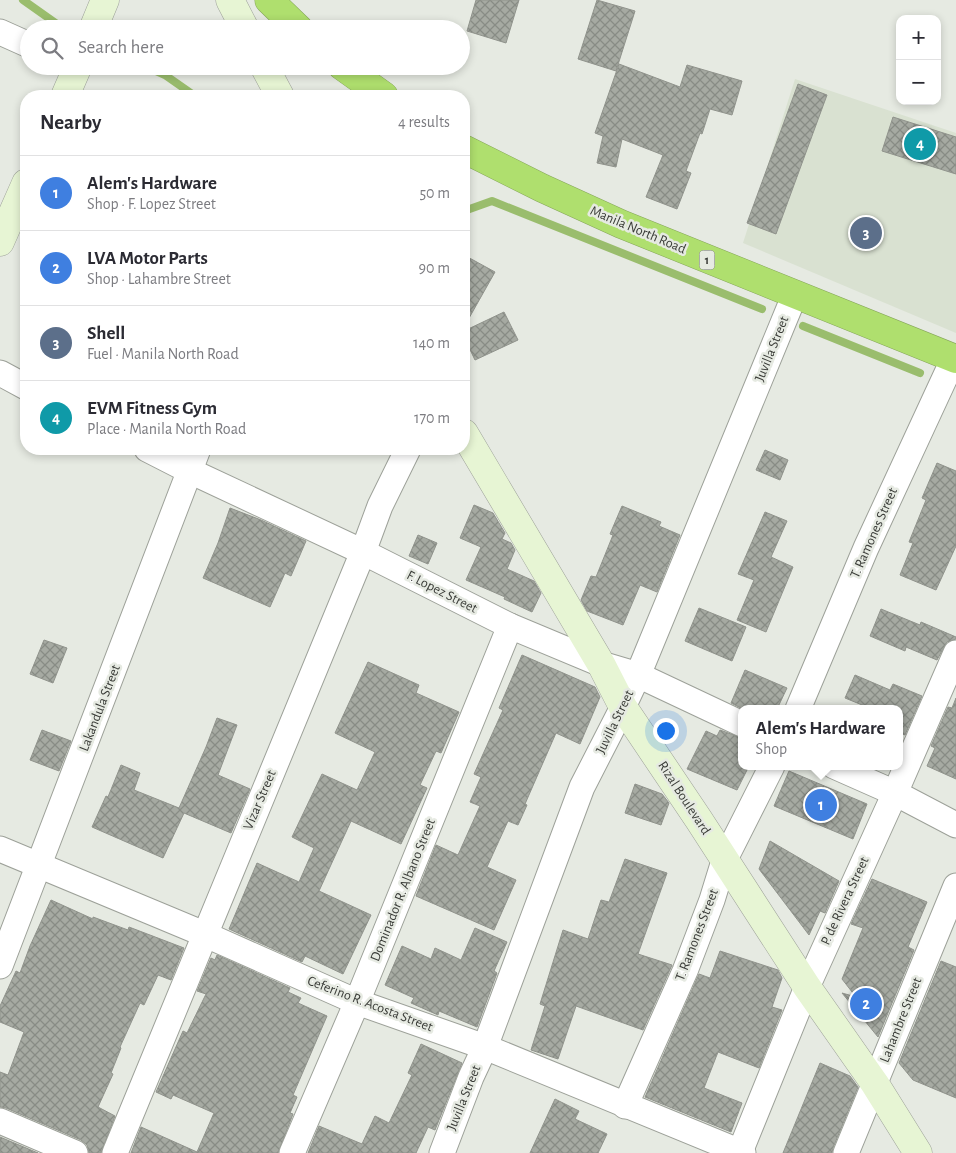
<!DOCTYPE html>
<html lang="en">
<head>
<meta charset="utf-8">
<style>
	:root { --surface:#fff; --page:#f7f7f7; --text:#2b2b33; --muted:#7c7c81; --line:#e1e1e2; --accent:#ea580c }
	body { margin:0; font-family:"Alegreya Sans",sans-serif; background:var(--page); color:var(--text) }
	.controls { position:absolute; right:15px; top:15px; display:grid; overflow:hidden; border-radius:10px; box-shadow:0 2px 8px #0003 }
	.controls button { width:45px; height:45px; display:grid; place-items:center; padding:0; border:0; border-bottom:1px solid var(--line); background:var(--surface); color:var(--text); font:25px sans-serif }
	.you { position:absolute; left:665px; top:730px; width:18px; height:18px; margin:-12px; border:4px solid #fff; border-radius:50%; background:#1a73e8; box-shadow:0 0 0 8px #1a73e833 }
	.badge { display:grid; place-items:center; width:32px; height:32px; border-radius:50%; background:var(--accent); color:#fff; font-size:16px; font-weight:700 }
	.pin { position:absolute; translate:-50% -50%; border:2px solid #fff; box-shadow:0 1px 5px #0006 }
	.popup { position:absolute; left:738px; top:705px; width:165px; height:65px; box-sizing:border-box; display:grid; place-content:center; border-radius:10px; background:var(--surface); filter:drop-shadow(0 1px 4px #0005); font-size:16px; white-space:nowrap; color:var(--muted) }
	.popup b { font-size:19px; color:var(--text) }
	.popup::after { content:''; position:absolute; left:50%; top:100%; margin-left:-10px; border:10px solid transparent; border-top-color:var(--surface) }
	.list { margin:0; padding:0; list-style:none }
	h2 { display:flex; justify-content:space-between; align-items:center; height:65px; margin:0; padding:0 20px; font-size:21px }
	h2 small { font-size:16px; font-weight:400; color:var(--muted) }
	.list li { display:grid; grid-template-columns:32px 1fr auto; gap:15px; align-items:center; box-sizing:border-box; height:75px; padding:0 20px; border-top:1px solid var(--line) }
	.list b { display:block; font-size:19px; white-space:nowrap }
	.list p { margin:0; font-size:16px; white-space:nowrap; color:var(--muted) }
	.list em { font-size:16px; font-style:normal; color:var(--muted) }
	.icon { flex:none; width:28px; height:28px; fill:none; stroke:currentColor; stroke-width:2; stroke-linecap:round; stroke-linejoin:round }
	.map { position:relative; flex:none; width:956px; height:1153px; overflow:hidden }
	.search { position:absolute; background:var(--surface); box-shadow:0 2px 8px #0003; left:20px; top:20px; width:450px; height:55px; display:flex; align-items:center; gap:12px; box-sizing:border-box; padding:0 18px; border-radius:28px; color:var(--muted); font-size:19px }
	.panel { position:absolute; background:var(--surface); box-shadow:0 2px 8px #0003; left:20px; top:90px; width:450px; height:365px; border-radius:20px }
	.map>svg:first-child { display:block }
	.built { fill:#d9e1d1 }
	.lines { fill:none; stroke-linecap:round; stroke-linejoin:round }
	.stream { stroke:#9abd6d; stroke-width:8 }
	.building { fill:url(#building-cross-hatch); stroke:#90938c }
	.street-casing { stroke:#9da199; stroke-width:27 }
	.secondary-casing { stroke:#9da199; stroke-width:29 }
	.highway-casing { stroke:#86a65b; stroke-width:29 }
	.street { stroke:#fff; stroke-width:25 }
	.secondary { stroke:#e7f5d4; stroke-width:28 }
	.highway { stroke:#afdf6e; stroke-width:28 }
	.labels { text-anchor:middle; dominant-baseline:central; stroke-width:5; stroke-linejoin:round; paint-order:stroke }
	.shield { fill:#e6eae2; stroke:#6d706a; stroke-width:1 }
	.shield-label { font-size:12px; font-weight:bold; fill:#393b37 }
	.street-label { font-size:14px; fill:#393b37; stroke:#e6eae2 }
</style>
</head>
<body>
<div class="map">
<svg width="956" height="1153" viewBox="0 0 956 1153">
	<defs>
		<pattern id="building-cross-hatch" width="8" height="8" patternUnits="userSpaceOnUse" patternTransform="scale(1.25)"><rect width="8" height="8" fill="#a6aaa2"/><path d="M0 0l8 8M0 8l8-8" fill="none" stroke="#888c85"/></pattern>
	</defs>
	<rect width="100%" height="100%" fill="#e6eae2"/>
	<path class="built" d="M 795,79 L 956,133 L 956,333 L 743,243 Z"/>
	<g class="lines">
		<g class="stream">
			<path d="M 23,0 L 64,29"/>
			<path d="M 145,66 L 165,75 L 195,96"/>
			<path d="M 464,211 L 492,201 L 762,309"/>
			<path d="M 803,326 L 920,373"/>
		</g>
	</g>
	<g class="building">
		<path d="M 476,0 L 519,0 L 506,43 L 467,31 Z"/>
		<path d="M 597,0 L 635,11 L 616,71 L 578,59 Z"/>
		<path d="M 619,64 L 680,87 L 687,65 L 742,81 L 732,115 L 710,109 L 702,134 L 700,133 L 686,171 L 691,173 L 677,209 L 646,197 L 663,155 L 622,139 L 616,167 L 597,163 L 603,136 L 595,133 Z"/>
		<path d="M 798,84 L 827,95 L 776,234 L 747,223 Z"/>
		<path d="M 893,117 L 956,137 L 956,174 L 882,151 Z"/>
		<path d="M 464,255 L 495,272 L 464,327 Z"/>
		<path d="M 504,312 L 518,340 L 475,360 L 464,337 L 464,331 Z"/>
		<path d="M 765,450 L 788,460 L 780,480 L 756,470 Z"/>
		<path d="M 937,463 L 956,471 L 956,546 L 936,590 L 900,575 L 913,543 L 909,542 L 926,500 L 922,498 Z"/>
		<path d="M 474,505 L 493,513 L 505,533 L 502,539 L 511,543 L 515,550 L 507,569 L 534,581 L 541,593 L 532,612 L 504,599 L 505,597 L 466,580 L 481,547 L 460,538 Z"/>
		<path d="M 622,506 L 661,522 L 659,526 L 680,535 L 657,592 L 640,585 L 623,625 L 587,611 L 581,600 L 591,576 L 596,577 L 613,535 L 610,534 Z"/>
		<path d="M 230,508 L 261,520 L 306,541 L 291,576 L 285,573 L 270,607 L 203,578 L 218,543 Z"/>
		<path d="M 765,512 L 787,521 L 771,557 L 793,567 L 766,632 L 737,620 L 754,580 L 738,574 Z"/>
		<path d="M 418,535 L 437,543 L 428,564 L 409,556 Z"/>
		<path d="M 699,608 L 746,627 L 732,661 L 685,641 Z"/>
		<path d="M 881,609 L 920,625 L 921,622 L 956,637 L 956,639 L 947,642 L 937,660 L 906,647 L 905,651 L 870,636 Z"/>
		<path d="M 44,640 L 67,648 L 53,683 L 30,674 Z"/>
		<path d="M 522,655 L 595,687 L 600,697 L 580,744 L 556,733 L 525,804 L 527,805 L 518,825 L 508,821 L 487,867 L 516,880 L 494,930 L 416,896 L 436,845 L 458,855 L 480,806 L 470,802 L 481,777 L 474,774 L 503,710 L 499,708 Z"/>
		<path d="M 368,662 L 419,685 L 416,693 L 459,712 L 441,753 L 436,751 L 420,785 L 427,788 L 401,844 L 351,821 L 319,891 L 371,915 L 343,974 L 305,956 L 302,962 L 229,929 L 257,863 L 299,882 L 314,848 L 292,837 L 322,774 L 357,790 L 375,752 L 335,733 Z"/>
		<path d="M 745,670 L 787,688 L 777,709 L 743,709 L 731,703 Z"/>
		<path d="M 855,675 L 890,690 L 893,684 L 922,696 L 905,735 L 900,733 L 900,709 L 872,709 L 845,698 Z"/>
		<path d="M 956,698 L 956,779 L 927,766 L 935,748 L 931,746 L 948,707 L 952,708 Z"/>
		<path d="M 217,718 L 237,725 L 218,775 L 250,789 L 231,833 L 184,813 L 163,858 L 92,827 L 106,796 L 108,797 L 121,765 L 140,773 L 134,790 L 179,808 L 206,747 Z"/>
		<path d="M 42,730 L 71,741 L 59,771 L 30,760 Z"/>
		<path d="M 720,730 L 742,738 L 742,766 L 749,766 L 737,790 L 687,769 L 706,731 L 717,736 Z"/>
		<path d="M 789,771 L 867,804 L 853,839 L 774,806 Z"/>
		<path d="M 635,784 L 662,794 L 669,803 L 661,825 L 625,813 Z"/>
		<path d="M 770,841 L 839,881 L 825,913 L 820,911 L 809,935 L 759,869 Z"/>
		<path d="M 625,859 L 667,873 L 638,954 L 672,965 L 643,1030 L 576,1006 L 558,1059 L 531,1050 L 545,1006 L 540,1004 L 563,930 L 588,939 L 601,900 L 609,902 Z"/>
		<path d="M 872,879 L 927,902 L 908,947 L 914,950 L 878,1037 L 842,993 L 856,997 L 842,979 L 863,928 L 851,924 Z"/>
		<path d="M 51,900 L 93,919 L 93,917 L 128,930 L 129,927 L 184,948 L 171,980 L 158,975 L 144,1005 L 140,1003 L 120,1047 L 121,1048 L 111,1073 L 113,1074 L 98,1107 L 115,1116 L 101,1153 L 89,1153 L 87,1145 L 81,1140 L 6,1108 L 0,1107 L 0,1072 L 8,1075 L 24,1032 L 0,1022 L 0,1006 L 16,971 L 20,973 L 30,946 Z"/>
		<path d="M 475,928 L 507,942 L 494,971 L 497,973 L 477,1027 L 439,1011 L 438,1015 L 411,1003 L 414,998 L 385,985 L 402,946 L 431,959 L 435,948 L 461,960 Z"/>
		<path d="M 720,951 L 778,970 L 782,978 L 772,1007 L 782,1010 L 759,1068 L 718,1052 L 704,1088 L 742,1103 L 731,1132 L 645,1097 L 699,974 L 710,978 Z"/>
		<path d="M 217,955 L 290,988 L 288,992 L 301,998 L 298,1003 L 327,1016 L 293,1095 L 297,1097 L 290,1113 L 293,1114 L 278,1153 L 131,1153 L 141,1127 L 197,1152 L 214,1113 L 173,1095 L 171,1099 L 156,1092 L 183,1031 L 187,1033 L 206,994 L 197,991 L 211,958 L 215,960 Z"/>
		<path d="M 941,961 L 956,967 L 956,1098 L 913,1080 L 899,1063 Z"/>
		<path d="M 421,1044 L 462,1063 L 435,1130 L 428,1127 L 416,1153 L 308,1153 L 319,1126 L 362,1144 L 375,1116 L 389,1123 L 412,1075 L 408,1073 Z"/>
		<path d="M 820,1063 L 850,1076 L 858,1087 L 833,1148 L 832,1153 L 783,1153 Z"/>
		<path d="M 555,1099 L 579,1111 L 575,1119 L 607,1134 L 598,1153 L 530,1153 Z"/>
		<path d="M 0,1137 L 38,1153 L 0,1153 Z"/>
	</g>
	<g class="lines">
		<g class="street-casing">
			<g id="street">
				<path d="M 0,32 L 29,45"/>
				<path d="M 0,373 L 26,387"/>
				<path d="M 147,449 L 190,471 L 363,552 L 510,626 L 601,664 L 638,675 L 742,724"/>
				<path d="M 798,709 L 866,548 L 954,358"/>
				<path d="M 834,766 L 895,793 L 956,825"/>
				<path d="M 0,849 L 204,934 L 357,1002 L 485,1047 L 743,1153"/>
				<path d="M 0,966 L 198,449"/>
				<path d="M 625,1106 L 685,971 L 712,900 L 724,861 L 772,766"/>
				<path d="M 0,1121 L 75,1153"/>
				<path d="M 740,1152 L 807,987 L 895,793 L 956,653"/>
				<path d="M 115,1153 L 363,552 L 380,506 L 408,449"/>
				<path d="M 292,1153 L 357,1002 L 510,626"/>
				<path d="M 442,1153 L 471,1077 L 485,1047 L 582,787 L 623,707 L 638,675 L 795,294"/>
				<path d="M 846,1153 L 956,886"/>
			</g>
		</g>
		<g class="secondary-casing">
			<g id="secondary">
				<path d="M 230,0 L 245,29"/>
				<path d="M 93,29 L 105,0"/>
				<path d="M 264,66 L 280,96"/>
				<path d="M 65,96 L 78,66"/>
				<path d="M 0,242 L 26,183"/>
				<path d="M 464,433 L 601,664 L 623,707 L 699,820 L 807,987 L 875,1084 L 918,1153"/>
			</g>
		</g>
		<g class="highway-casing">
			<g id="highway">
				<path d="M 269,0 L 299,29"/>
				<path d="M 342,66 L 384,96"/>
				<path d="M 464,149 L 542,188 L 621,224 L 956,359"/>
			</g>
		</g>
		<use href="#street" class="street"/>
		<use href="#secondary" class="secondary"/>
		<use href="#highway" class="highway"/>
	</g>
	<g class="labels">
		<rect class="shield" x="699.5" y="250.5" width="15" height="19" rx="4"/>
		<g class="shield-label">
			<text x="707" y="260">1</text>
		</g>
		<g class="street-label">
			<text transform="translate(638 230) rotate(23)">Manila North Road</text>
			<text transform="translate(772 349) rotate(-68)">Juvilla Street</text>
			<text transform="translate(874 533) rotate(-66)">T. Ramones Street</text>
			<text transform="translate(442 592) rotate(27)">F. Lopez Street</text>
			<text transform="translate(100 708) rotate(-69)">Lakandula Street</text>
			<text transform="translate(615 722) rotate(-64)">Juvilla Street</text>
			<text transform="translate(684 798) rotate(57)">Rizal Boulevard</text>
			<text transform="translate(260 800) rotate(-67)">Vizar Street</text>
			<text transform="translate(403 890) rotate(-68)">Dominador R. Albano Street</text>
			<text transform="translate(845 901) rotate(-65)">P. de Rivera Street</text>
			<text transform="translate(697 935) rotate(-69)">T. Ramones Street</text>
			<text transform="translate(370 1004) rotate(21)">Ceferino R. Acosta Street</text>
			<text transform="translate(901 1020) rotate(-68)">Lahambre Street</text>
			<text transform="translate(464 1098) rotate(-68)">Juvilla Street</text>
		</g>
	</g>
</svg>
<div class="controls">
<button>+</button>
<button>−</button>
</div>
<div class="you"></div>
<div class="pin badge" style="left:821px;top:805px;background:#3f7fe0">1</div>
<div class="popup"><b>Alem's Hardware</b>Shop</div>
<div class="pin badge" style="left:866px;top:1004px;background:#3f7fe0">2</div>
<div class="pin badge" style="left:866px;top:233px;background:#5c6f8a">3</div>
<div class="pin badge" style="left:920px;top:144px;background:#0f9aa8">4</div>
<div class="search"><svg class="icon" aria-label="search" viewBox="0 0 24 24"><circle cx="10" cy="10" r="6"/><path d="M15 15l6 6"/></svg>Search here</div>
<section class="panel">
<h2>Nearby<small>4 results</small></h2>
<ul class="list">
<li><span class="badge" style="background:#3f7fe0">1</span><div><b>Alem's Hardware</b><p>Shop · F. Lopez Street</p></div><em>50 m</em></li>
<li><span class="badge" style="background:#3f7fe0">2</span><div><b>LVA Motor Parts</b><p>Shop · Lahambre Street</p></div><em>90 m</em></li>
<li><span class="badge" style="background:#5c6f8a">3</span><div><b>Shell</b><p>Fuel · Manila North Road</p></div><em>140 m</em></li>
<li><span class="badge" style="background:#0f9aa8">4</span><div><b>EVM Fitness Gym</b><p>Place · Manila North Road</p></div><em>170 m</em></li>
</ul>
</section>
</div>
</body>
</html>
